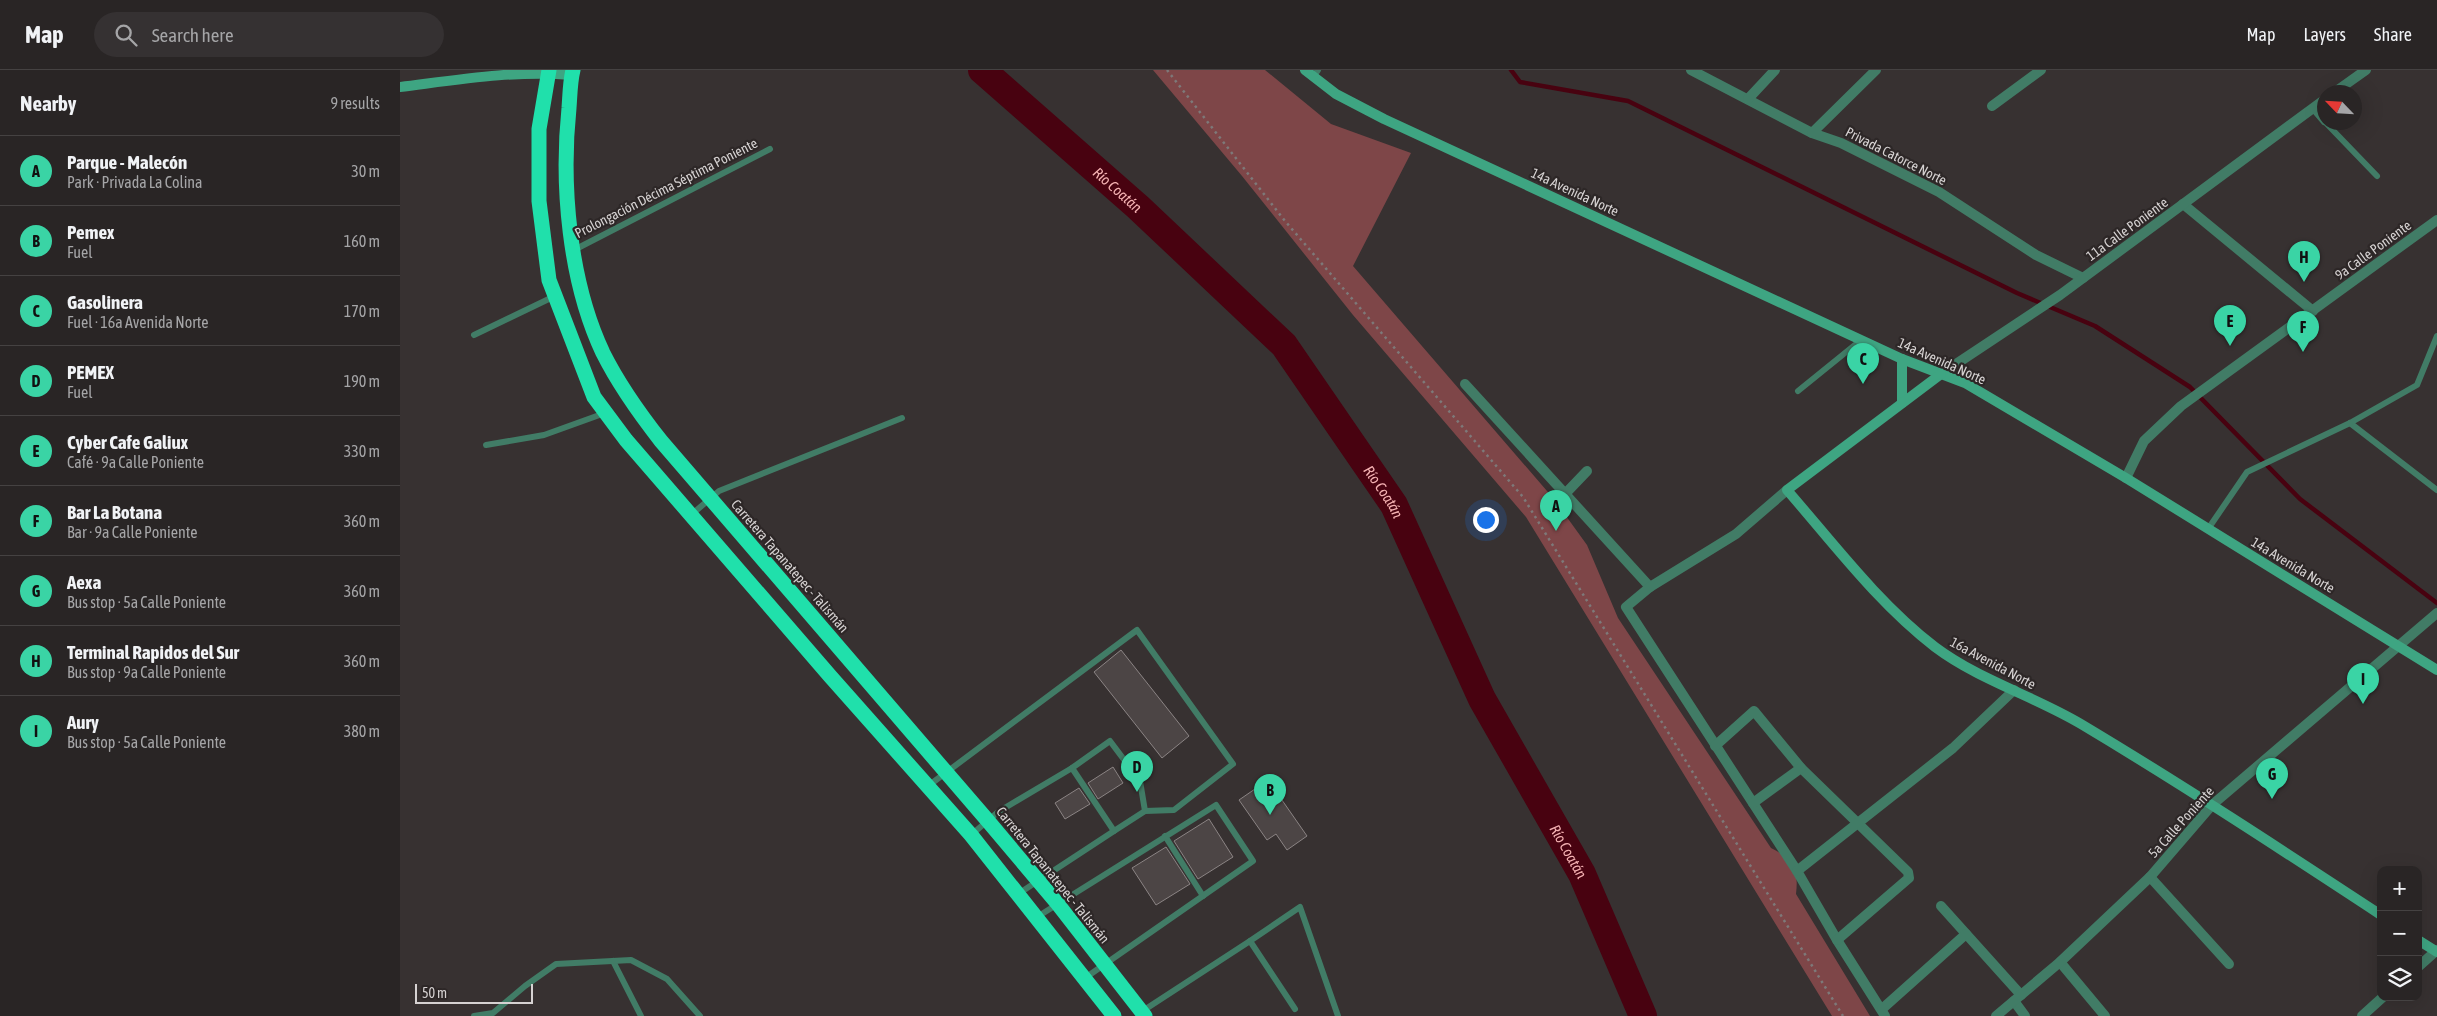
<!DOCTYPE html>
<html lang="en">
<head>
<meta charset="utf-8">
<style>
	:root { --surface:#292525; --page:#353132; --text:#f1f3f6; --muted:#a5a5a7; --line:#454242; --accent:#3ad4a5 }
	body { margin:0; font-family:"Asap Condensed",sans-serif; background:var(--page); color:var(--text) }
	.controls { position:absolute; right:15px; bottom:15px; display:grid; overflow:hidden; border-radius:10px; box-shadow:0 5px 20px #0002 }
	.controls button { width:45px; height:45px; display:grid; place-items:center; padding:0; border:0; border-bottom:1px solid var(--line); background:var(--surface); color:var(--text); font:25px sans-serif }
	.compass { position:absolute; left:1917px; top:15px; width:45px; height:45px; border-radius:50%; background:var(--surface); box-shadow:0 5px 20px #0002; rotate:295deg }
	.scale { position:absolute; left:15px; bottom:12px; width:118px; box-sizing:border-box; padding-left:5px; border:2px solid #d6d2d2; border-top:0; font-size:14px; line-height:18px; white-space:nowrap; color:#d6d2d2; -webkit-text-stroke:4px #2d2727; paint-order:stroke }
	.you { position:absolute; left:1085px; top:449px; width:18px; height:18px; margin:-12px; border:4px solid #fff; border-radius:50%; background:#1a73e8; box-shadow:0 0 0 8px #1a73e833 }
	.badge { display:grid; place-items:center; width:32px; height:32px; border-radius:50%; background:var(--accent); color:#111; font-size:16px; font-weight:700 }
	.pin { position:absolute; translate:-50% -41px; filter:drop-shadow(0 1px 2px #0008) }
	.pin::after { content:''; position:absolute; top:26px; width:18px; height:15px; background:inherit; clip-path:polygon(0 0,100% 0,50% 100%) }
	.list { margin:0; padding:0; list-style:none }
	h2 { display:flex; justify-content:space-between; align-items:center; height:65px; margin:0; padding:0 20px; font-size:21px }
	h2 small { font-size:16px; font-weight:400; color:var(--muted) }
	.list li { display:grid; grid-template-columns:32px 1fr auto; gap:15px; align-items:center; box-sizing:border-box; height:70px; padding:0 20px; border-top:1px solid var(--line) }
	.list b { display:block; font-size:19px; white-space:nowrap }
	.list p { margin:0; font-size:16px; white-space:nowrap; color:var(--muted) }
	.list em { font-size:16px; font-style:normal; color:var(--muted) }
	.icon { flex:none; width:28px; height:28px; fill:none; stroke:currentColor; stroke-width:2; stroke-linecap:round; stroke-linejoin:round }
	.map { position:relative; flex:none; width:2037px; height:946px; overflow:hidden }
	header { display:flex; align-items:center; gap:30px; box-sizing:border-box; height:70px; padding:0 25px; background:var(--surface); border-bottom:1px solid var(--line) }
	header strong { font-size:24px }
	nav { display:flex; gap:28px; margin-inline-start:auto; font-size:18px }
	.search { width:350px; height:45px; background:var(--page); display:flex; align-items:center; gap:12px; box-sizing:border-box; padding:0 18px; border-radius:28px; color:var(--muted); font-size:19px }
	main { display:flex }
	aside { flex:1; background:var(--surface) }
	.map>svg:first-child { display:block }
	.green { fill:#7e4648 }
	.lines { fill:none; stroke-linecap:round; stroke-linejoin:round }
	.stream { stroke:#480210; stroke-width:4.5 }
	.river { stroke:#480210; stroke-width:28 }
	.building { fill:#4c4545; stroke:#8b8484 }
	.path { stroke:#7e7979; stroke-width:2.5; stroke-dasharray:2.5 4; stroke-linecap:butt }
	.lane { stroke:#417c66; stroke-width:6 }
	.street { stroke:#417c66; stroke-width:10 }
	.secondary { stroke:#3ea582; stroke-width:10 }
	.highway { stroke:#20e0ab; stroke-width:15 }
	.labels { text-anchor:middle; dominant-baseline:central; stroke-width:4.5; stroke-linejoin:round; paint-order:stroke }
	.street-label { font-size:14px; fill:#d6d2d2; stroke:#2d2727 }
	.water-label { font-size:15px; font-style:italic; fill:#f5b2b3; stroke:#2d2727 }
</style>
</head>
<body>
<header>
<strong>Map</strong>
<div class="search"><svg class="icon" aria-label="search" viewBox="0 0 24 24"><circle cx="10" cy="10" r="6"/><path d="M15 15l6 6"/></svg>Search here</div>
<nav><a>Map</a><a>Layers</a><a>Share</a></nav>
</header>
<main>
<aside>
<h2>Nearby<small>9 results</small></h2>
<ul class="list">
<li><span class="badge">A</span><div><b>Parque - Malecón</b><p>Park · Privada La Colina</p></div><em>30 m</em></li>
<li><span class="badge">B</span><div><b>Pemex</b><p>Fuel</p></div><em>160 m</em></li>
<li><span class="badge">C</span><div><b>Gasolinera</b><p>Fuel · 16a Avenida Norte</p></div><em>170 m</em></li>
<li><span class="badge">D</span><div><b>PEMEX</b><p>Fuel</p></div><em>190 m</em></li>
<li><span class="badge">E</span><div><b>Cyber Cafe Galiux</b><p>Café · 9a Calle Poniente</p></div><em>330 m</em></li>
<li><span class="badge">F</span><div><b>Bar La Botana</b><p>Bar · 9a Calle Poniente</p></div><em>360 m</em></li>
<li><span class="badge">G</span><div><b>Aexa</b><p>Bus stop · 5a Calle Poniente</p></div><em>360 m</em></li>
<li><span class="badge">H</span><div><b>Terminal Rapidos del Sur</b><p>Bus stop · 9a Calle Poniente</p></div><em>360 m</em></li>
<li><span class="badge">I</span><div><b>Aury</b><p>Bus stop · 5a Calle Poniente</p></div><em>380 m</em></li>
</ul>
</aside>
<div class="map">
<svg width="2037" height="946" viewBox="0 0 2037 946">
	<rect width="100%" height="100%" fill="#373131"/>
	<path class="green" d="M 753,0 L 865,0 L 931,54 L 1011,83 L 953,196 L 1153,428 L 1187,475 L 1218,548 L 1371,778 C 1393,789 1399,799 1396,824 L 1470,946 L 1432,946 L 1126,447 L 953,245 L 842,106 Z"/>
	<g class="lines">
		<path class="stream" d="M 1111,0 L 1120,12 L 1228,31 L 1617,223 L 1695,256 L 1790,317 L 1900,429 L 2037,533"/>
		<path class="river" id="s1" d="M 582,0 L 738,137 L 884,275 L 994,435 L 1082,629 L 1182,804 L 1243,946"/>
	</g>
	<g class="building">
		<path d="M 721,580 L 789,666 L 762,688 L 694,602 Z"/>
		<path d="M 713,697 L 723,713 L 698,729 L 688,713 Z"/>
		<path d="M 868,710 L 907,766 L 887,780 L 876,764 L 867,770 L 839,730 Z"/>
		<path d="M 679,718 L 690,734 L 665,749 L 655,733 Z"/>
		<path d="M 809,749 L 833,787 L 798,809 L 774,771 Z"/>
		<path d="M 766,777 L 790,814 L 756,835 L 732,798 Z"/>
	</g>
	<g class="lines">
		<path class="path" d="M 767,0 L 885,151 L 1123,427 L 1443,946"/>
		<g class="lane">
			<path d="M 914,6 L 918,0"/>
			<path d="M 1913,39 L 1924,52"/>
			<path d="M 1925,52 L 1977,106"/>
			<path d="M 174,180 L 370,79"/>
			<path d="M 74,265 L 155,226"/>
			<path d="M 1398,321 L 1461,270"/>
			<path d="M 1950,353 L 2037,420"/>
			<path d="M 86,375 L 144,365 L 205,343"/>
			<path d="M 291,445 L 319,421 L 502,348"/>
			<path d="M 1808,459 L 1847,402 L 1950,353 L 2017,315 L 2037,266"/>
			<path d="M 672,698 L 710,671 L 740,711 L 745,741"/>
			<path d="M 528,716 L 737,560 L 833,694 L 774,740 L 745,741 L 714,761"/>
			<path d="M 571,765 L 598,742 L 672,698 L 714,761 L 618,824"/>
			<path d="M 765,766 L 803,826"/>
			<path d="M 637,847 L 816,735 L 853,791 L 685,908"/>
			<path d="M 850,871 L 900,837 L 938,946"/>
			<path d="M 213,891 L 241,946"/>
			<path d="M 741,942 L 850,871 L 895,939"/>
			<path d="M 74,946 L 93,943 L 125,916 L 156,894 L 231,890 L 267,909 L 300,946"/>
		</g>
		<g class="street">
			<path d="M 1291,0 L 1412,63 L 1441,73 L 1539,122 L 1636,185 L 1683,208"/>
			<path d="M 1935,22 L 1966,0"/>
			<path d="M 1348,29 L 1375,0"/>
			<path d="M 1592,36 L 1641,0"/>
			<path d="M 1412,63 L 1476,0"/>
			<path d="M 1783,134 L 1913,241"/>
			<path d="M 1541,304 L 1660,225 L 1924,30"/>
			<path d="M 1065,314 L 1250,517"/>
			<path d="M 1726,408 L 1744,371 L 1781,336 L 2037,150"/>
			<path d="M 1387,420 L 1336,464 L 1250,517 L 1226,537 L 1397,801 L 1437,870 L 1485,946"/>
			<path d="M 1165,424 L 1187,401"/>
			<path d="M 1315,676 L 1354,641 L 1401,698 L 1508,802 L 1509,808 L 1437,870"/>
			<path d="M 1353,733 L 1401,698"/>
			<path d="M 1397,801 L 1553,678 L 1614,620"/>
			<path d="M 1750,807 L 1829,894"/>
			<path d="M 1541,836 L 1621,925"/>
			<path d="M 1660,892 L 1705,946"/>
			<path d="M 2018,897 L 2037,880"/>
			<path d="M 1614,931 L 1625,946"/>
			<path d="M 1482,939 L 1566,864"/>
			<path d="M 1596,946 L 1660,892 L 1750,807 L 1812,735 L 2037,543"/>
			<path d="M 1962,946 L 1983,927"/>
		</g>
		<g class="secondary">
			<path d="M 905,0 L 936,24 L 984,49 L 1502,289 L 1565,313 L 1726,408 L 2037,600"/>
			<path d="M 0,17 C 56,10 115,0 172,5"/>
			<path d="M 1502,289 L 1502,333"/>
			<path d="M 1541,304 L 1387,420 C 1434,474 1478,533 1535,577 C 1579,610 1634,626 1681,654 C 1783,715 1882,780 1981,845"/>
			<path d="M 2018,870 L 2037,882"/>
		</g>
		<g class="highway">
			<path d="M 149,0 L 139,59 L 139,131 L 149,210 L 194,327 L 226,370 L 430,606 L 571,765 L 714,946"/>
			<path d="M 173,0 C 170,12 170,25 169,38 C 161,115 169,211 203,283 C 219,315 239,343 261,371 L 588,751 L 657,833 L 745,946"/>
		</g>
	</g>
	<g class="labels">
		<g class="street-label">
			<text transform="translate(1496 86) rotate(27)">Privada Catorce Norte</text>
			<text transform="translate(266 118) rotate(-27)">Prolongación Décima Séptima Poniente</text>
			<text transform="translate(1175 122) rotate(25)">14a Avenida Norte</text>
			<text transform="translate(1727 159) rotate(-36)">11a Calle Poniente</text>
			<text transform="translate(1973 180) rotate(-36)">9a Calle Poniente</text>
			<text transform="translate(1542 291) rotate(24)">14a Avenida Norte</text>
			<text transform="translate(1893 495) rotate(31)">14a Avenida Norte</text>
			<text transform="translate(390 496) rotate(49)">Carretera Tapanatepec - Talismán</text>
			<text transform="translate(1593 593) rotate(28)">16a Avenida Norte</text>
			<text transform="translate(1781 752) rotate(-48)">5a Calle Poniente</text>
			<text transform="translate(653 805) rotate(51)">Carretera Tapanatepec - Talismán</text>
		</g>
		<g class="water-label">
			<text stroke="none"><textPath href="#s1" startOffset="181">Río Coatán</textPath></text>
			<text stroke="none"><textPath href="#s1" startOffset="586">Río Coatán</textPath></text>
			<text stroke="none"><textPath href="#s1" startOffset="991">Río Coatán</textPath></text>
		</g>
	</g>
</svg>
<div class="controls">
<button>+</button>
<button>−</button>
<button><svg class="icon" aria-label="layers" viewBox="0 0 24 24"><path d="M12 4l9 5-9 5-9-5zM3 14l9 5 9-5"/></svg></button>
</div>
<svg class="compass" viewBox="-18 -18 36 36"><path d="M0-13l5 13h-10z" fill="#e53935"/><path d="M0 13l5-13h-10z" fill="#a5a5a7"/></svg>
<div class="scale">50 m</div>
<div class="you"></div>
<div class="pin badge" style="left:1156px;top:461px">A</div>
<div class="pin badge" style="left:870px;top:745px">B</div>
<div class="pin badge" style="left:1463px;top:314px">C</div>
<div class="pin badge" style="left:737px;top:722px">D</div>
<div class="pin badge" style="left:1830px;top:276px">E</div>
<div class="pin badge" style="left:1903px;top:282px">F</div>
<div class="pin badge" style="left:1872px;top:729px">G</div>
<div class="pin badge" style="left:1904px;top:212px">H</div>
<div class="pin badge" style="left:1963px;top:634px">I</div>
</div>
</main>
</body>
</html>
